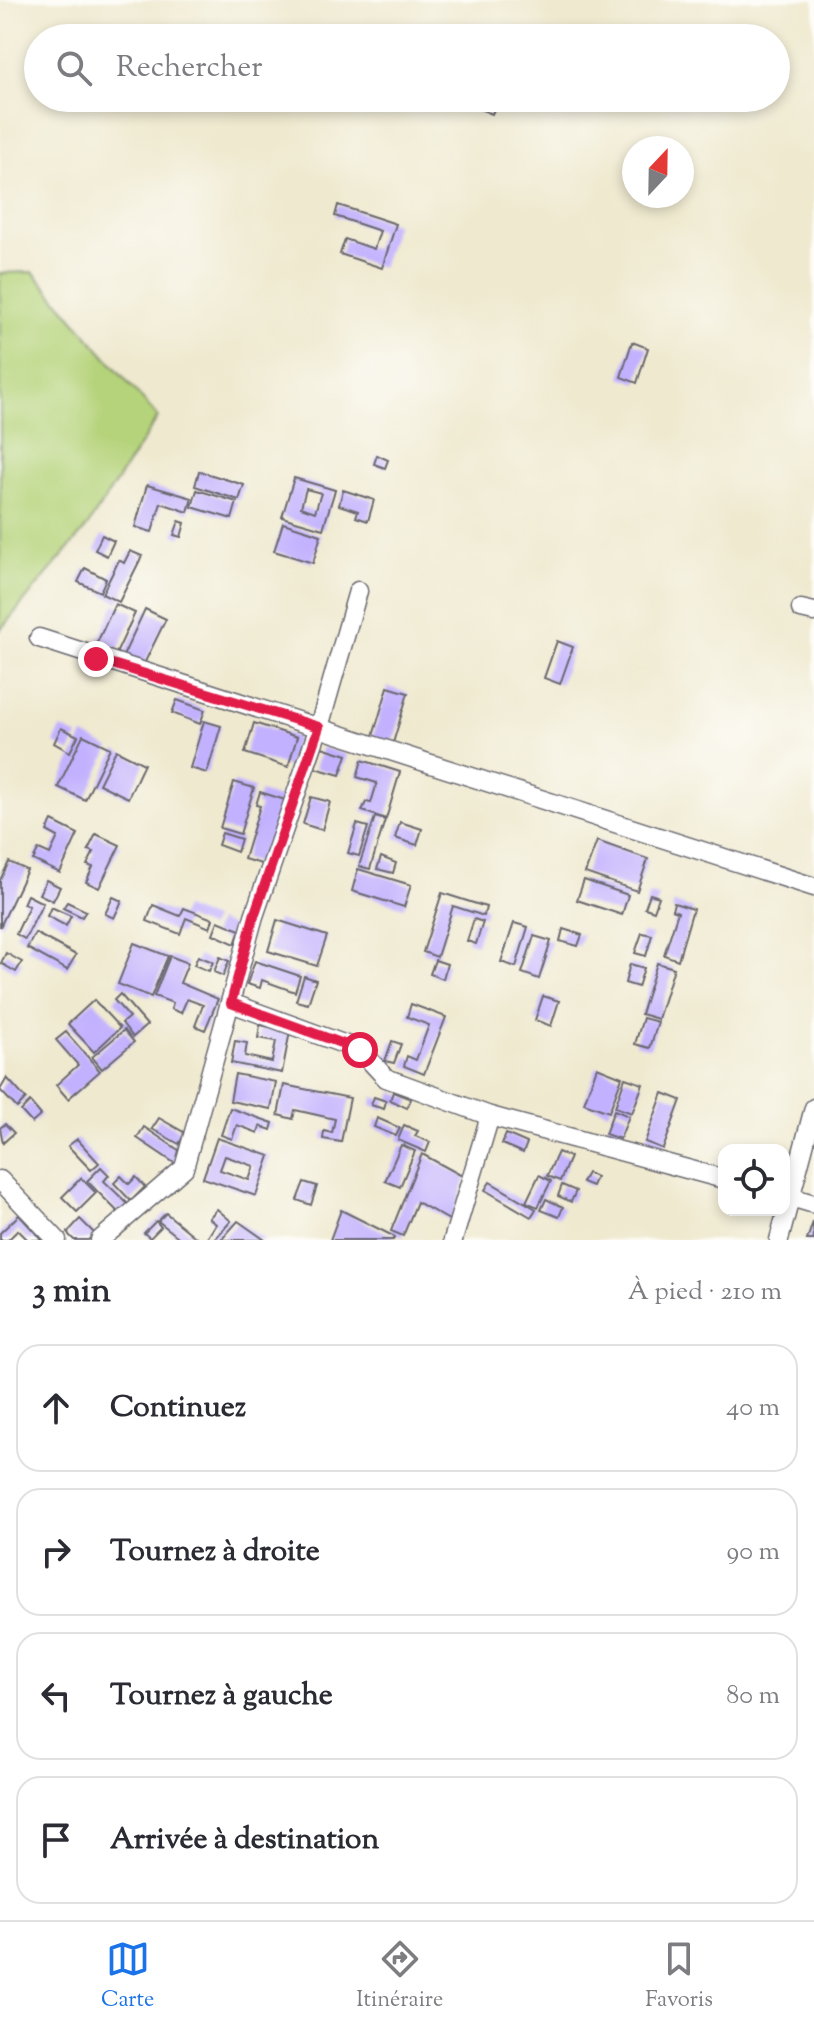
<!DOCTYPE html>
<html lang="fr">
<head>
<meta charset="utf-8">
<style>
	:root { --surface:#fff; --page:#f7f7f7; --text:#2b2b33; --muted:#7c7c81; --line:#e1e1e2; --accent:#1a73e8 }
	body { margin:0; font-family:"Sorts Mill Goudy",serif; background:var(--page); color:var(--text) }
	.controls { position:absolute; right:24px; bottom:24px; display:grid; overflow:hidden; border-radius:16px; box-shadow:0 4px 12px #0003 }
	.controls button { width:72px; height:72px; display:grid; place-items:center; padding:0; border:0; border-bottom:2px solid var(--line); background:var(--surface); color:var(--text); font:40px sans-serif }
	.compass { position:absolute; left:622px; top:136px; width:72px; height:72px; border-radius:50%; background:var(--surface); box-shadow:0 4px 12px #0003; rotate:22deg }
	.stop { position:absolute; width:24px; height:24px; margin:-18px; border:6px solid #e11d48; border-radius:50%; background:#fff }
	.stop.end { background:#e11d48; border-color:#fff; box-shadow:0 2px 8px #0008 }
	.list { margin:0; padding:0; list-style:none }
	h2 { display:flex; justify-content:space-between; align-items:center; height:104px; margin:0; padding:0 32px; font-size:34px }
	h2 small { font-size:26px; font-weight:400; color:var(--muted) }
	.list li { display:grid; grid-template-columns:52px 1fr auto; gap:24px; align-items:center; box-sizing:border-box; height:128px; margin:0 16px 16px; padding:0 16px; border:2px solid var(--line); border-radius:24px }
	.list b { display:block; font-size:30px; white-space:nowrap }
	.list em { font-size:26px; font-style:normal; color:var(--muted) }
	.icon { flex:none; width:44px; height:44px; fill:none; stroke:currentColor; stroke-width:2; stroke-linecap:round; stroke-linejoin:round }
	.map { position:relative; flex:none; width:814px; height:1240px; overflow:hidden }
	.search { position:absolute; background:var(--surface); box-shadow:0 4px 12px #0003; left:24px; right:24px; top:24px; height:88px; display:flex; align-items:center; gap:20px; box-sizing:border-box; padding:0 28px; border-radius:44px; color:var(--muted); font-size:30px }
	.sheet { height:680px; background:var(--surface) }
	nav { display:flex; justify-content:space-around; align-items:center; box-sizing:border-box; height:112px; border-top:2px solid var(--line); background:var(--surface); font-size:22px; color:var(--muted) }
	nav a { display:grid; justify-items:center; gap:4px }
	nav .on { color:var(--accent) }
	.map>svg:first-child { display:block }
	.green { fill:#b5d37a; stroke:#6c7a5a; stroke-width:2 }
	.building { fill:#c2b1fe; fill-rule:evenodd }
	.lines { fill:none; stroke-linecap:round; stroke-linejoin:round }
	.street-casing { stroke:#6a686f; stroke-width:21 }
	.street { stroke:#fff; stroke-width:18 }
	.route { stroke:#e11d48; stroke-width:10 }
</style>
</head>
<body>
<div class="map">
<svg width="814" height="1240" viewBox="0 0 814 1240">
	<rect width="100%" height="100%" fill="#fdfcf7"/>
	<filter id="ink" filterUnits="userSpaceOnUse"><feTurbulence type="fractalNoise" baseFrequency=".0125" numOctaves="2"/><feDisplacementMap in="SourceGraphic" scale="16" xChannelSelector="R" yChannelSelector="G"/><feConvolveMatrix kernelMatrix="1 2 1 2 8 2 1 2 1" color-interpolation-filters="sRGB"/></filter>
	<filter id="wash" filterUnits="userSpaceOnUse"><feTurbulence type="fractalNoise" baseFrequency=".006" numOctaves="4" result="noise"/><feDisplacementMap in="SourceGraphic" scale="32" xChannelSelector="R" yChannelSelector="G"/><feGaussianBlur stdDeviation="1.8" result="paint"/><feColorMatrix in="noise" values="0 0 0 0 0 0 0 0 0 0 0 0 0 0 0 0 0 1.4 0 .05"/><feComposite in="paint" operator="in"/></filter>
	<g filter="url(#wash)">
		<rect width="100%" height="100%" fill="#efe9cf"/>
		<path class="green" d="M 33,272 L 158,417 L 87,527 L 0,630 L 0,273 Z"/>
		<g id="blocks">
			<g class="building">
				<path d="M 452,98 L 499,98 L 492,114 Z"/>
				<path d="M 338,205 L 396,224 L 382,268 L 340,254 L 345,239 L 374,249 L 380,231 L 335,216 Z"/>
				<path d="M 632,342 L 648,348 L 637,383 L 621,377 Z"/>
				<path d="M 377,455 L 388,460 L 385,468 L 374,464 Z"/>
				<path d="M 199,471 L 244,485 L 239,500 L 195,486 Z"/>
				<path d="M 294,478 L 335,490 L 323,529 L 282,517 ZM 306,489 L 321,493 L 315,512 L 301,507 Z"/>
				<path d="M 147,485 L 192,498 L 188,512 L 161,503 L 152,532 L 135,527 Z"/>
				<path d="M 197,490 L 237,502 L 232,519 L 192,507 Z"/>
				<path d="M 343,490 L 374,500 L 368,521 L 356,517 L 358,511 L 339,505 Z"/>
				<path d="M 179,521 L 185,523 L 181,537 L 174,535 Z"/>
				<path d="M 283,523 L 321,535 L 313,563 L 274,551 Z"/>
				<path d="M 102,535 L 114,541 L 107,556 L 95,550 Z"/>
				<path d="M 130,551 L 142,556 L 119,602 L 102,594 L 119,560 L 124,563 Z"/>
				<path d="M 85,568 L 106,579 L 100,592 L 78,582 Z"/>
				<path d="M 115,604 L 135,613 L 115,656 L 95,647 Z"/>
				<path d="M 145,609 L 166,619 L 143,666 L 123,656 Z"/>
				<path d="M 557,641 L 573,647 L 560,684 L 544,678 Z"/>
				<path d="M 388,687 L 408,693 L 393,743 L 373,736 Z"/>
				<path d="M 177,700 L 205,710 L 200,724 L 172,713 Z"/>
				<path d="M 204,721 L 221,726 L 207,773 L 190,768 Z"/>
				<path d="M 254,723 L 297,737 L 288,767 L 245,753 Z"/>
				<path d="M 61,728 L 78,736 L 70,752 L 54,743 Z"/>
				<path d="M 83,735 L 110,748 L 85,800 L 58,787 Z"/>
				<path d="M 322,747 L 347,755 L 340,775 L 315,768 Z"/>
				<path d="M 116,750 L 144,764 L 128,798 L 99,784 Z"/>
				<path d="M 362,760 L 400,772 L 386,819 L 362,811 L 366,802 L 371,803 L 377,783 L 357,777 Z"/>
				<path d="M 234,782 L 254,788 L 240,834 L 220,828 Z"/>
				<path d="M 260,792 L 285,800 L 265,865 L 244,859 L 260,806 L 256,805 Z"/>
				<path d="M 311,797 L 330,802 L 322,830 L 303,824 Z"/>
				<path d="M 375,817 L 385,820 L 370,869 L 359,866 Z"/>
				<path d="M 52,821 L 78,834 L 60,873 L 33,860 L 39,849 L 50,854 L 58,837 L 47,831 Z"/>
				<path d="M 400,822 L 422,829 L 417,845 L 395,838 Z"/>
				<path d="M 357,824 L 368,827 L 359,856 L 348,853 Z"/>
				<path d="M 222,833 L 241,839 L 237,852 L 218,845 Z"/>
				<path d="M 96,834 L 120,845 L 99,888 L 86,882 L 93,867 L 87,865 L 94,852 L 88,850 Z"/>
				<path d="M 597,841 L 648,859 L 637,891 L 585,873 Z"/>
				<path d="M 381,857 L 396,863 L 393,873 L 377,869 Z"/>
				<path d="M 9,862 L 27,870 L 0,927 L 0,880 Z"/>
				<path d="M 358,869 L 411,885 L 404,907 L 352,891 Z"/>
				<path d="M 46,880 L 60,887 L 53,901 L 39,894 Z"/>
				<path d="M 584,880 L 628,895 L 622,915 L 577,900 Z"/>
				<path d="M 442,893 L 486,907 L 484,916 L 453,906 L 437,957 L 423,952 Z"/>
				<path d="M 650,894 L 659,897 L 654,911 L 645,908 Z"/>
				<path d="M 27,895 L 43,903 L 25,939 L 16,934 L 29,906 L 23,904 Z"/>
				<path d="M 113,897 L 122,901 L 114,918 L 105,914 Z"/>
				<path d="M 67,902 L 86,911 L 82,917 L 63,908 Z"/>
				<path d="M 674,903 L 693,909 L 678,960 L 664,955 L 678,912 L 672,910 Z"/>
				<path d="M 153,905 L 180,916 L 184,908 L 213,919 L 210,928 L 186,918 L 180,934 L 147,921 Z"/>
				<path d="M 51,907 L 71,916 L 66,926 L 47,916 Z"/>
				<path d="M 474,919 L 483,922 L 476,944 L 467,941 Z"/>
				<path d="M 277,920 L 327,936 L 317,966 L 268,951 Z"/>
				<path d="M 218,921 L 240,930 L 235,944 L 213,934 Z"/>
				<path d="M 514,923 L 528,927 L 516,967 L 501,962 Z"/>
				<path d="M 563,929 L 582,935 L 578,946 L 560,941 Z"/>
				<path d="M 35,933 L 76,955 L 67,970 L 27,948 Z"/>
				<path d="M 642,933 L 652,935 L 646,956 L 635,953 Z"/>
				<path d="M 534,936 L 551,941 L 539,979 L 522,973 Z"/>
				<path d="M 134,943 L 168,956 L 151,997 L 118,984 Z"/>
				<path d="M 6,953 L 22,962 L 16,972 L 1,963 Z"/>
				<path d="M 170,956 L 188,963 L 180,983 L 218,999 L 205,1030 L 195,1026 L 203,1005 L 187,999 L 181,1013 L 171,1009 L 173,1003 L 154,996 Z"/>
				<path d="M 198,956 L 213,962 L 209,971 L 194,965 Z"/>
				<path d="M 220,957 L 229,961 L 223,976 L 214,972 Z"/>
				<path d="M 435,960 L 447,964 L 443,979 L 430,974 Z"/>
				<path d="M 255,961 L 300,976 L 295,992 L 262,980 L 260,988 L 247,984 Z"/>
				<path d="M 657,963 L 674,968 L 658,1019 L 641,1014 Z"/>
				<path d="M 630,964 L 644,968 L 638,987 L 625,983 Z"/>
				<path d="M 304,976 L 316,980 L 308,1004 L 296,1001 Z"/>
				<path d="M 120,994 L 147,1025 L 133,1037 L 122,1023 L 129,1017 L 114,1000 Z"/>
				<path d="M 543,996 L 559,1001 L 551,1026 L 535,1020 Z"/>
				<path d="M 94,1000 L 120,1028 L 94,1052 L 68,1024 Z"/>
				<path d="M 411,1004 L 446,1017 L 424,1074 L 404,1066 L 407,1056 L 416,1060 L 429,1025 L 407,1017 Z"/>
				<path d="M 643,1018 L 658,1022 L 650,1048 L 635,1044 Z"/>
				<path d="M 260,1025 L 290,1031 L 282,1073 L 231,1063 L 235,1041 L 247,1043 L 245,1056 L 272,1062 L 276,1041 L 258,1038 Z"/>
				<path d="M 124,1030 L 134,1042 L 102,1069 L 92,1057 Z"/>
				<path d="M 66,1032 L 100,1071 L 68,1099 L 56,1085 L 78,1065 L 56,1040 Z"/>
				<path d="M 392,1041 L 401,1044 L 394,1063 L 385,1061 Z"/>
				<path d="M 597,1067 L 622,1077 L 609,1112 L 584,1103 Z"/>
				<path d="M 235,1074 L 276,1082 L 271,1109 L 230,1101 Z"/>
				<path d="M 7,1078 L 26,1099 L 17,1108 L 0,1090 Z"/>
				<path d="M 625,1078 L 643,1084 L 632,1113 L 615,1107 Z"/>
				<path d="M 284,1085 L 350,1098 L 341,1142 L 323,1139 L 324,1131 L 332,1133 L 335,1119 L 295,1110 L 293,1119 L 278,1115 Z"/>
				<path d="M 393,1092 L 411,1099 L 407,1108 L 390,1100 Z"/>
				<path d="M 663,1093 L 681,1100 L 663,1149 L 645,1142 Z"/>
				<path d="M 374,1097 L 386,1101 L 384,1109 L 371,1105 Z"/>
				<path d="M 30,1102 L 41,1115 L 32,1123 L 21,1111 Z"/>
				<path d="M 230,1108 L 273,1123 L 271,1130 L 260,1126 L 258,1133 L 237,1125 L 232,1139 L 221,1135 Z"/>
				<path d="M 614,1110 L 629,1116 L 620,1139 L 605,1134 Z"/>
				<path d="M 159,1118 L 185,1133 L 179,1144 L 152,1129 Z"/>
				<path d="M 377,1118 L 400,1128 L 396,1136 L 374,1127 Z"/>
				<path d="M 5,1124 L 14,1133 L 3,1143 L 0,1128 Z"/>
				<path d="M 404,1125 L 418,1131 L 415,1136 L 430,1142 L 426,1152 L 398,1140 Z"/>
				<path d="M 144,1127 L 183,1153 L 176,1164 L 137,1138 Z"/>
				<path d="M 506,1134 L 527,1143 L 523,1153 L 502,1144 Z"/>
				<path d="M 217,1138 L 270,1156 L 256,1196 L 203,1178 ZM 225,1156 L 254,1166 L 249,1180 L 220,1170 Z"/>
				<path d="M 77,1139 L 99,1163 L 91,1170 L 68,1146 Z"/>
				<path d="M 401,1145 L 415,1151 L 400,1187 L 385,1181 Z"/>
				<path d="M 558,1152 L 570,1157 L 560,1181 L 547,1176 Z"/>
				<path d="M 422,1154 L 466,1178 L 451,1221 L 417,1202 L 403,1236 L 391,1231 Z"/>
				<path d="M 101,1167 L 109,1175 L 104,1181 L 129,1205 L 120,1214 L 87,1181 Z"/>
				<path d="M 587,1173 L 596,1177 L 592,1186 L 582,1182 Z"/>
				<path d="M 539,1175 L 551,1181 L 538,1207 L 526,1202 Z"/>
				<path d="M 121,1176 L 129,1184 L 136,1177 L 145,1187 L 131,1201 L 114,1183 Z"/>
				<path d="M 81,1178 L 96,1193 L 77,1212 L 62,1197 Z"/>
				<path d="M 304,1182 L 317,1186 L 311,1205 L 297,1200 Z"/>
				<path d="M 490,1182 L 536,1209 L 531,1217 L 485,1190 Z"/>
				<path d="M 562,1185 L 576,1191 L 571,1202 L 558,1196 Z"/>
				<path d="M 546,1199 L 563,1207 L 559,1217 L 541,1210 Z"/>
				<path d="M 217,1209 L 231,1221 L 214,1240 L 206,1240 L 216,1224 L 209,1218 Z"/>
				<path d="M 341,1210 L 395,1237 L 393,1240 L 330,1240 Z"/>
				<path d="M 166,1213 L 199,1240 L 182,1240 L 158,1221 Z"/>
				<path d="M 19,1215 L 42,1240 L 28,1240 L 18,1230 L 8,1240 L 0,1240 L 0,1233 Z"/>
				<path d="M 80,1219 L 95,1234 L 88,1240 L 74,1240 L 67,1233 Z"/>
				<path d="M 156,1221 L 161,1227 L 150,1238 L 144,1233 Z"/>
				<path d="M 238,1221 L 265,1240 L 221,1240 Z"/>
				<path d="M 813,1222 L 814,1240 L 807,1240 Z"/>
			</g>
		</g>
	</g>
	<g filter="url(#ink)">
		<use href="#blocks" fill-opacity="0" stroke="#6a686f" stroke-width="2"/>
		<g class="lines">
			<g class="street-casing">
				<g id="street">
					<path d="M 801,609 L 814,612"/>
					<path d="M 39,638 L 814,887"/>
					<path d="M 231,1003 L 360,1050 L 386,1078 L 490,1116 L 724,1179"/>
					<path d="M 0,1180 L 57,1240"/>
					<path d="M 784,1195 L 814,1204"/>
					<path d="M 100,1240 L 184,1168 L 254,916 L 319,727 L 358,591"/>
					<path d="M 453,1240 L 490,1116"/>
					<path d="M 779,1240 L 814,1108"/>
				</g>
			</g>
			<use href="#street" class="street"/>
		</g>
	</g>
	<g class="lines" filter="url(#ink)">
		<path class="route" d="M 96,659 L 319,727 L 254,916 L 231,1003 L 360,1050"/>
	</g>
</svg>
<div class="controls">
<button><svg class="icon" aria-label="locate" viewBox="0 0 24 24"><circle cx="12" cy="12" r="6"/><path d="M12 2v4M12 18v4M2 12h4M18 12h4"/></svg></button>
</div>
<svg class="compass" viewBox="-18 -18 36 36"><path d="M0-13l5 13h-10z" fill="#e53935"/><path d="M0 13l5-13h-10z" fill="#7c7c81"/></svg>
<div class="stop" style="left:360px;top:1050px"></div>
<div class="stop end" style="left:96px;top:659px"></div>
<div class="search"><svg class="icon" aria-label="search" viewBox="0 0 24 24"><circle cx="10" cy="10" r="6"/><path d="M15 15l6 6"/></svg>Rechercher</div>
</div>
<section class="sheet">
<h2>3 min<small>À pied · 210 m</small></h2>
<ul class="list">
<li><svg class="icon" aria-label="ahead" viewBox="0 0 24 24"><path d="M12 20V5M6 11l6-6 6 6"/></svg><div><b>Continuez</b></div><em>40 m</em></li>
<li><svg class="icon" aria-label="right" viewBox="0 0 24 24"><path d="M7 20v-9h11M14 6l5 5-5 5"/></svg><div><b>Tournez à droite</b></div><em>90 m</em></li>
<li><svg class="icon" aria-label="left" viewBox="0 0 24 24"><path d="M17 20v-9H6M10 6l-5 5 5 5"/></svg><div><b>Tournez à gauche</b></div><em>80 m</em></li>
<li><svg class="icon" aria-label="arrive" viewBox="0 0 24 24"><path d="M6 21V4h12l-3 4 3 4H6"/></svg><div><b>Arrivée à destination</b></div></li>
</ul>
</section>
<nav>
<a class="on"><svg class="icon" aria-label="map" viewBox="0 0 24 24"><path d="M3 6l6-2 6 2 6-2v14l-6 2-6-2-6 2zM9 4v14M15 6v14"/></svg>Carte</a>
<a><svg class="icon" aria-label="directions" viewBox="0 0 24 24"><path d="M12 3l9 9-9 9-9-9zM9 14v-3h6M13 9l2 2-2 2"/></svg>Itinéraire</a>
<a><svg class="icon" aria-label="saved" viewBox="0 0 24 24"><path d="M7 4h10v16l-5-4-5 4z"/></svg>Favoris</a>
</nav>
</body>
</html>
